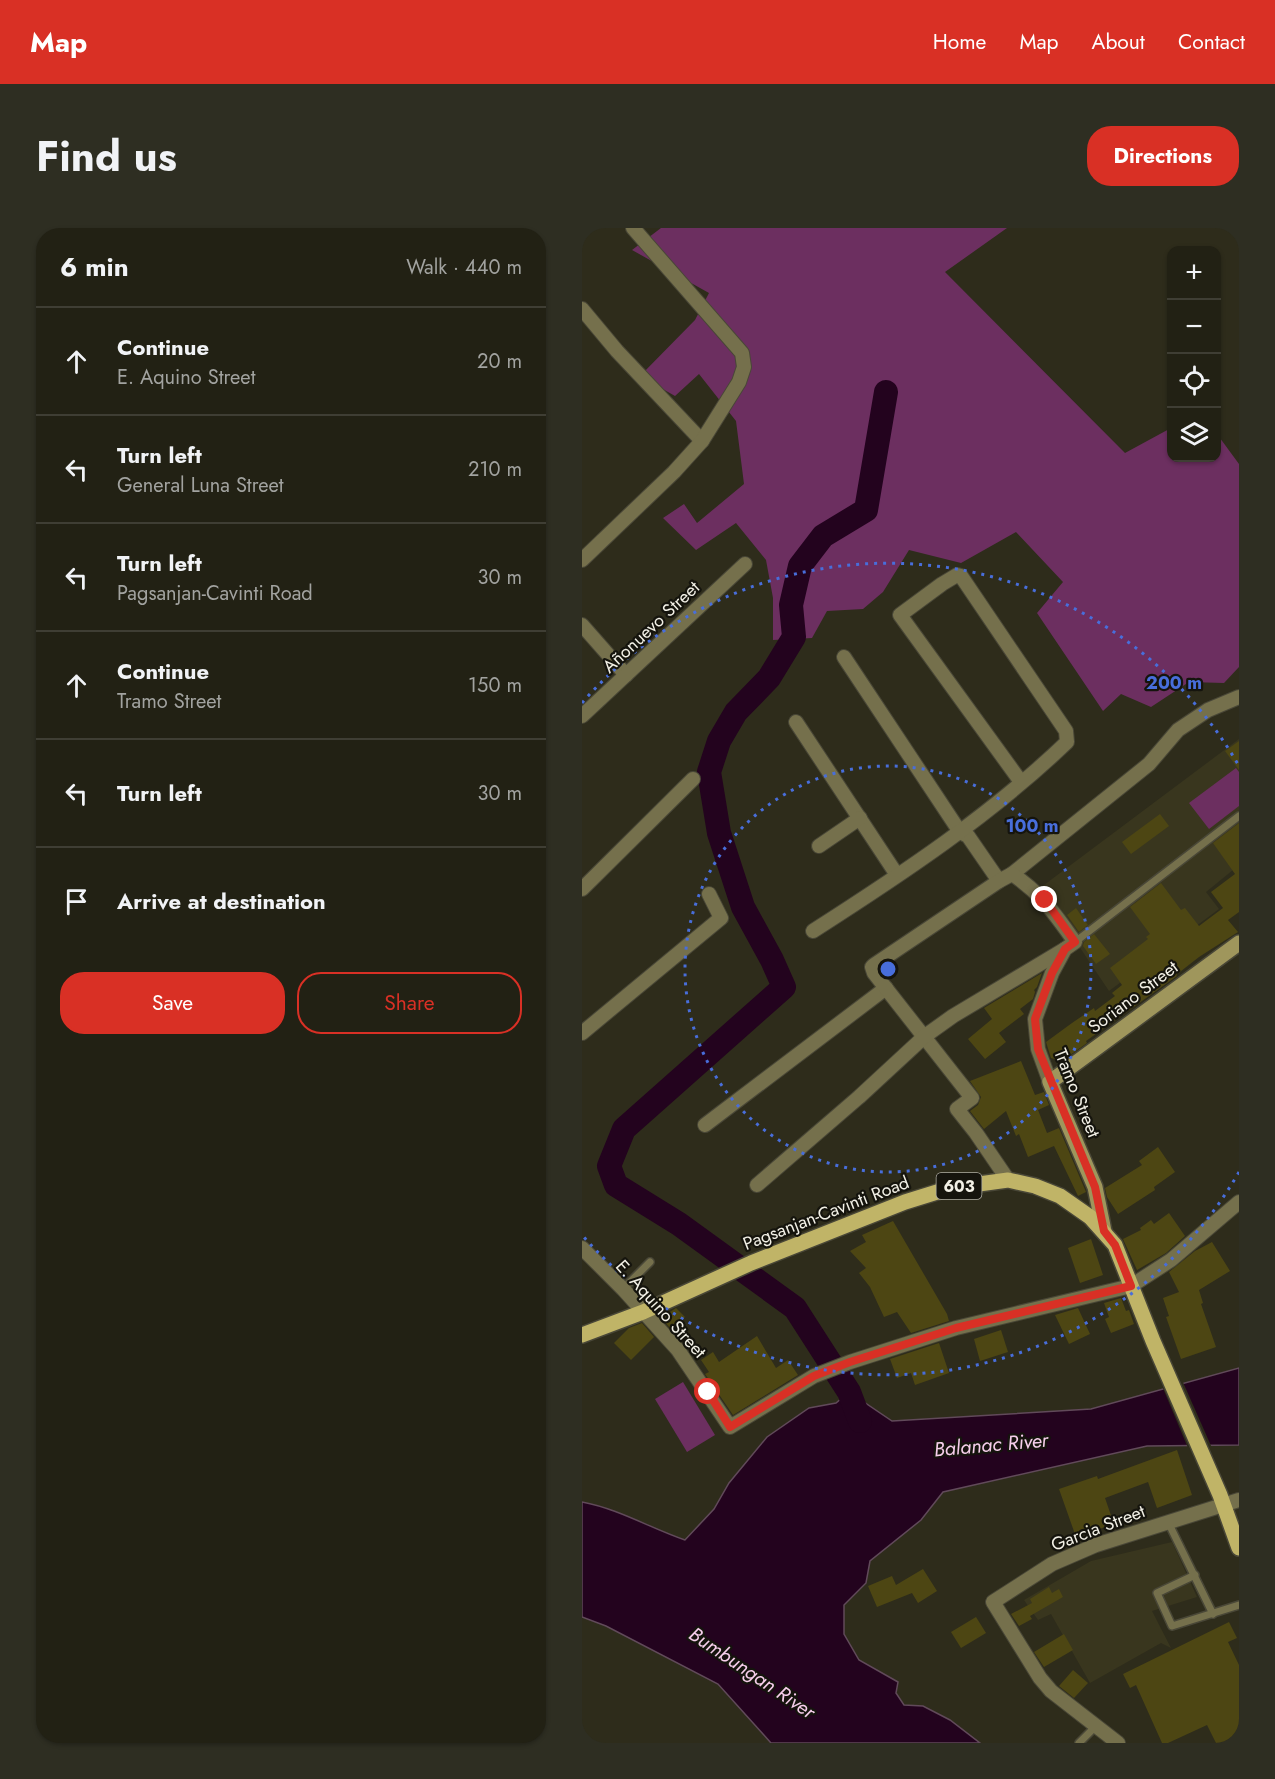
<!DOCTYPE html>
<html lang="en">
<head>
<meta charset="utf-8">
<style>
	:root { --surface:#222114; --page:#2e2e22; --text:#f1f3f6; --muted:#a2a3a0; --line:#3f3e34; --accent:#d93025 }
	body { margin:0; font-family:Jost,sans-serif; background:var(--page); color:var(--text) }
	.controls { position:absolute; right:18px; top:18px; display:grid; overflow:hidden; border-radius:12px; box-shadow:0 2px 4px #0004 }
	.controls button { width:54px; height:54px; display:grid; place-items:center; padding:0; border:0; border-bottom:2px solid var(--line); background:var(--surface); color:var(--text); font:30px sans-serif }
	.stop { position:absolute; width:18px; height:18px; margin:-14px; border:4px solid #d93025; border-radius:50%; background:#fff }
	.stop.end { background:#d93025; border-color:#fff; box-shadow:0 2px 6px #0008 }
	.list { margin:0; padding:0; list-style:none }
	h2 { display:flex; justify-content:space-between; align-items:center; height:78px; margin:0; padding:0 24px; font-size:26px }
	h2 small { font-size:20px; font-weight:400; color:var(--muted) }
	.list li { display:grid; grid-template-columns:39px 1fr auto; gap:18px; align-items:center; box-sizing:border-box; height:108px; padding:0 24px; border-top:2px solid var(--line) }
	.list b { display:block; font-size:22px; white-space:nowrap }
	.list p { margin:0; font-size:20px; white-space:nowrap; color:var(--muted) }
	.list em { font-size:20px; font-style:normal; color:var(--muted) }
	.actions { display:flex; gap:12px; padding:18px 24px }
	.actions a { flex:1; padding:14px 0; border:2px solid var(--accent); border-radius:24px; text-align:center; font-size:21px; color:var(--accent) }
	.actions .main { background:var(--accent); color:#fff }
	.icon { flex:none; width:33px; height:33px; fill:none; stroke:currentColor; stroke-width:2; stroke-linecap:round; stroke-linejoin:round }
	.map { position:relative; flex:none; width:657px; height:1515px; overflow:hidden; border-radius:24px }
	header { display:flex; align-items:center; gap:36px; box-sizing:border-box; height:84px; padding:0 30px; background:var(--accent); color:#fff }
	header strong { font-size:28px }
	nav { display:flex; gap:33px; margin-inline-start:auto; font-size:21px }
	.intro { display:flex; align-items:center; justify-content:space-between; box-sizing:border-box; height:144px; padding:0 36px }
	h1 { margin:0; font-size:42px }
	.button { padding:15px 27px; border-radius:24px; background:var(--accent); color:#fff; font-size:21px; font-weight:700 }
	main { display:flex; gap:36px; padding:0 36px }
	aside { flex:1; background:var(--surface); border-radius:24px; box-shadow:0 2px 4px #0004 }
	.map>svg:first-child { display:block }
	.built { fill:#39361e }
	.green { fill:#6c2f60 }
	.water { fill:#23031e; stroke:#614a5a; stroke-width:1.5 }
	.pier { fill:#2e2c1b }
	.lines { fill:none; stroke-linecap:round; stroke-linejoin:round }
	.river { stroke:#23031e; stroke-width:24 }
	.building { fill:#4d4613 }
	.lane-casing { stroke:#494737; stroke-width:10 }
	.street-casing { stroke:#494737; stroke-width:16 }
	.secondary-casing { stroke:#494737; stroke-width:18 }
	.primary-casing { stroke:#494737; stroke-width:18 }
	.lane { stroke:#75704c; stroke-width:7 }
	.street { stroke:#75704c; stroke-width:14 }
	.secondary { stroke:#9f965c; stroke-width:15 }
	.primary { stroke:#c0b467; stroke-width:15 }
	.route { stroke:#d93025; stroke-width:8 }
	.ring { fill:none; stroke:#486edb; stroke-width:3; stroke-dasharray:3 6 }
	.labels { text-anchor:middle; dominant-baseline:central; stroke-width:4.5; stroke-linejoin:round; paint-order:stroke }
	.shield { fill:#15140d; stroke:#b0aea5; stroke-width:1.5 }
	.shield-label { font-size:16px; font-weight:bold; fill:#f2f0e6 }
	.street-label { font-size:18px; fill:#f2f0e6; stroke:#15140d }
	.water-label { font-size:20px; font-style:italic; fill:#f6ceeb; stroke:#15140d }
	.centre { fill:#486edb; stroke:#15140d; stroke-width:3 }
	.ring-label { font-size:18px; text-anchor:middle; font-weight:bold; fill:#486edb; stroke:#15140d; stroke-width:4.5; stroke-linejoin:round; paint-order:stroke }
</style>
</head>
<body>
<header>
<strong>Map</strong>
<nav><a>Home</a><a>Map</a><a>About</a><a>Contact</a></nav>
</header>
<div class="intro"><h1>Find us</h1><a class="button">Directions</a></div>
<main>
<aside>
<h2>6 min<small>Walk · 440 m</small></h2>
<ul class="list">
<li><svg class="icon" aria-label="ahead" viewBox="0 0 24 24"><path d="M12 20V5M6 11l6-6 6 6"/></svg><div><b>Continue</b><p>E. Aquino Street</p></div><em>20 m</em></li>
<li><svg class="icon" aria-label="left" viewBox="0 0 24 24"><path d="M17 20v-9H6M10 6l-5 5 5 5"/></svg><div><b>Turn left</b><p>General Luna Street</p></div><em>210 m</em></li>
<li><svg class="icon" aria-label="left" viewBox="0 0 24 24"><path d="M17 20v-9H6M10 6l-5 5 5 5"/></svg><div><b>Turn left</b><p>Pagsanjan-Cavinti Road</p></div><em>30 m</em></li>
<li><svg class="icon" aria-label="ahead" viewBox="0 0 24 24"><path d="M12 20V5M6 11l6-6 6 6"/></svg><div><b>Continue</b><p>Tramo Street</p></div><em>150 m</em></li>
<li><svg class="icon" aria-label="left" viewBox="0 0 24 24"><path d="M17 20v-9H6M10 6l-5 5 5 5"/></svg><div><b>Turn left</b></div><em>30 m</em></li>
<li><svg class="icon" aria-label="arrive" viewBox="0 0 24 24"><path d="M6 21V4h12l-3 4 3 4H6"/></svg><div><b>Arrive at destination</b></div></li>
</ul>
<div class="actions"><a class="main">Save</a><a>Share</a></div>
</aside>
<div class="map">
<svg width="657" height="1515" viewBox="0 0 657 1515">
	<rect width="100%" height="100%" fill="#2e2c1b"/>
	<g class="built">
		<path d="M 657,511 L 657,637 L 624,664 L 637,681 L 527,763 L 458,660 Z"/>
		<path d="M 590,1314 L 615,1369 L 570,1383 L 589,1420 L 579,1415 L 508,1455 L 469,1386 L 456,1392 L 442,1372 L 509,1333 Z"/>
	</g>
	<g class="green">
		<path d="M 79,0 L 425,0 L 363,44 L 543,225 L 589,200 L 590,230 L 634,230 L 635,206 L 657,236 L 657,439 L 642,455 L 607,454 L 569,479 L 539,466 L 521,483 L 455,385 L 481,354 L 434,304 L 379,335 L 327,322 L 301,364 L 281,381 L 245,383 L 230,410 L 191,412 L 191,370 L 184,332 L 154,295 L 114,322 L 81,290 L 102,276 L 115,295 L 162,256 L 154,193 L 117,146 L 93,168 L 58,148 L 113,92 L 127,65 L 50,22 Z"/>
		<path d="M 654,540 L 657,544 L 657,578 L 627,601 L 607,575 Z"/>
		<path d="M 101,1154 L 133,1207 L 105,1224 L 73,1171 Z"/>
	</g>
	<path class="water" d="M 657,1140 L 657,1217 L 565,1218 L 361,1264 L 339,1292 L 288,1333 L 284,1355 L 262,1377 L 262,1406 L 277,1432 L 316,1454 L 314,1465 L 322,1477 L 341,1478 L 368,1492 L 398,1515 L 189,1515 L 136,1456 L 24,1398 L 0,1389 L 0,1274 C 37,1281 68,1300 103,1312 L 132,1281 L 147,1255 L 185,1209 L 227,1180 L 254,1175 L 267,1164 L 310,1193 L 509,1181 Z"/>
	<path class="pier" d="M 600,1152 L 630,1220 L 606,1220 L 580,1158 Z"/>
	<g class="lines">
		<path class="river" d="M 278,1193 L 267,1164 L 213,1080 L 97,996 L 34,957 L 27,938 L 42,901 L 202,759 L 190,732 L 161,679 L 137,605 L 127,544 L 137,513 L 154,484 L 187,450 L 212,409 L 209,377 L 218,338 L 241,308 L 284,282 L 304,164"/>
	</g>
	<g class="building">
		<path d="M 657,513 L 657,542 L 643,523 Z"/>
		<path d="M 578,586 L 587,598 L 549,626 L 540,614 Z"/>
		<path d="M 657,595 L 657,684 L 646,692 L 656,704 L 617,729 L 594,747 L 595,748 L 504,813 L 505,815 L 480,833 L 469,830 L 464,814 L 490,795 L 512,780 L 513,783 L 533,768 L 530,765 L 540,757 L 528,740 L 566,711 L 564,709 L 568,706 L 548,679 L 579,655 L 599,682 L 603,680 L 617,698 L 641,680 L 629,664 L 653,646 L 631,615 Z"/>
		<path d="M 494,680 L 506,697 L 497,704 L 485,687 Z"/>
		<path d="M 512,706 L 528,726 L 514,736 L 501,718 L 502,714 Z"/>
		<path d="M 460,745 L 455,759 L 452,762 L 453,764 L 451,771 L 438,781 L 442,786 L 417,805 L 424,814 L 403,831 L 386,811 L 410,791 L 402,780 Z"/>
		<path d="M 439,833 L 453,867 L 462,864 L 467,877 L 456,882 L 465,905 L 477,900 L 504,964 L 496,968 L 472,918 L 446,929 L 437,906 L 434,908 L 424,883 L 402,901 L 388,883 L 396,877 L 399,869 L 388,853 Z"/>
		<path d="M 576,919 L 593,944 L 572,959 L 573,962 L 536,986 L 525,969 L 523,960 L 560,937 L 557,933 Z"/>
		<path d="M 587,985 L 603,1008 L 584,1025 L 555,1042 L 541,1011 L 559,1002 L 558,1000 L 569,992 L 572,996 Z"/>
		<path d="M 311,993 L 365,1086 L 367,1093 L 329,1105 L 315,1084 L 302,1089 L 288,1059 L 277,1045 L 284,1040 L 268,1023 L 284,1014 L 280,1007 Z"/>
		<path d="M 509,1011 L 521,1047 L 498,1055 L 486,1020 Z"/>
		<path d="M 630,1014 L 648,1043 L 617,1062 L 621,1075 L 619,1076 L 634,1119 L 599,1131 L 584,1089 L 587,1088 L 581,1070 L 597,1064 L 587,1044 L 613,1023 Z"/>
		<path d="M 539,1070 L 544,1083 L 547,1082 L 552,1096 L 529,1105 L 523,1091 L 527,1089 L 522,1075 Z"/>
		<path d="M 94,1080 L 103,1089 L 89,1101 L 79,1090 Z"/>
		<path d="M 496,1080 L 508,1106 L 487,1116 L 473,1087 Z"/>
		<path d="M 60,1095 L 72,1109 L 49,1132 L 32,1115 L 47,1100 Z"/>
		<path d="M 419,1102 L 426,1124 L 398,1133 L 392,1111 Z"/>
		<path d="M 175,1108 L 194,1140 L 206,1132 L 216,1147 L 151,1187 L 123,1146 L 127,1144 L 119,1132 L 131,1124 L 137,1134 Z"/>
		<path d="M 357,1115 L 367,1145 L 333,1157 L 329,1145 L 315,1150 L 308,1131 Z"/>
		<path d="M 595,1222 L 610,1267 L 575,1280 L 566,1254 L 523,1270 L 532,1296 L 494,1309 L 477,1261 L 515,1248 L 516,1251 Z"/>
		<path d="M 341,1341 L 355,1363 L 336,1375 L 330,1365 L 295,1379 L 286,1358 L 310,1348 L 314,1357 Z"/>
		<path d="M 467,1359 L 470,1365 L 477,1361 L 481,1369 L 448,1388 L 450,1391 L 437,1398 L 429,1386 L 450,1375 L 448,1371 Z"/>
		<path d="M 394,1389 L 404,1405 L 379,1420 L 369,1404 Z"/>
		<path d="M 647,1394 L 655,1410 L 646,1414 L 657,1437 L 657,1515 L 634,1515 L 625,1497 L 586,1515 L 580,1515 L 554,1457 L 548,1460 L 541,1446 Z"/>
		<path d="M 482,1406 L 491,1422 L 462,1439 L 452,1424 Z"/>
		<path d="M 491,1442 L 506,1455 L 492,1470 L 477,1458 Z"/>
	</g>
	<g class="lines">
		<g class="lane-casing">
			<g id="lane">
				<path d="M 493,714 L 657,588"/>
				<path d="M 41,1061 L 68,1034"/>
				<path d="M 586,1294 L 631,1386"/>
				<path d="M 613,1347 L 575,1365 L 590,1398 L 657,1377"/>
				<path d="M 497,1515 L 514,1498"/>
			</g>
		</g>
		<g class="street-casing">
			<g id="street">
				<path d="M 0,81 L 35,123 L 120,213"/>
				<path d="M 0,332 L 92,244 L 120,213 L 157,154 L 162,139 L 160,125 L 51,0"/>
				<path d="M 0,397 L 44,447"/>
				<path d="M 262,429 L 378,604 L 386,608 L 417,653"/>
				<path d="M 0,488 L 163,336"/>
				<path d="M 214,494 L 315,647"/>
				<path d="M 237,618 L 278,590"/>
				<path d="M 430,646 L 567,536 L 596,502 L 626,482 L 657,469"/>
				<path d="M 0,661 L 111,551"/>
				<path d="M 231,703 C 320,646 409,587 485,514 L 484,503 L 379,348 L 375,347 L 360,356 L 318,387 L 439,554"/>
				<path d="M 0,805 L 139,690 L 127,666"/>
				<path d="M 123,897 L 304,760"/>
				<path d="M 426,952 L 394,905 L 375,881 L 390,870 L 292,745 L 290,739 L 292,737 L 417,653 L 430,646 C 460,666 472,685 493,714 L 483,721 L 470,745 L 453,791 L 456,821 L 468,854"/>
				<path d="M 175,957 L 277,869 L 343,808 L 371,788 L 483,721"/>
				<path d="M 0,1020 L 41,1061 L 96,1122 L 148,1199 L 232,1148 L 268,1134 L 374,1100 L 549,1058 L 589,1032 L 657,974"/>
				<path d="M 536,1515 L 469,1463 L 458,1450 L 411,1374 L 470,1336 L 514,1317 L 657,1272"/>
			</g>
		</g>
		<g class="secondary-casing">
			<path id="secondary" d="M 522,1003 L 513,959 L 468,854 L 657,715"/>
		</g>
		<g class="primary-casing">
			<path id="primary" d="M 0,1107 L 61,1084 L 169,1035 L 323,974 L 368,960 L 426,952 L 453,958 L 478,968 L 508,989 L 533,1017 L 571,1113 L 638,1267 L 657,1320"/>
		</g>
		<use href="#lane" class="lane"/>
		<use href="#street" class="street"/>
		<use href="#secondary" class="secondary"/>
		<use href="#primary" class="primary"/>
	</g>
	<g class="lines">
		<path class="route" d="M 126,1164 L 148,1199 L 232,1148 L 268,1134 L 374,1100 L 549,1058 L 533,1017 L 522,1003 L 513,959 L 456,821 L 453,791 L 470,745 L 483,721 L 493,714 L 463,672"/>
	</g>
	<g class="ring">
		<circle cx="306" cy="741" r="203"/>
		<path d="M657 944A405 405 0 0 1 0 1007M0 475A405 405 0 0 1 657 538"/>
	</g>
	<g class="labels">
		<rect class="shield" x="354.5" y="945" width="45" height="26" rx="4.5"/>
		<g class="shield-label">
			<text x="377" y="958">603</text>
		</g>
		<g class="street-label">
			<text transform="translate(69 399) rotate(-43)">Añonuevo Street</text>
			<text transform="translate(551 769) rotate(-37)">Soriano Street</text>
			<text transform="translate(495 865) rotate(68)">Tramo Street</text>
			<text transform="translate(244 985) rotate(-21)">Pagsanjan-Cavinti Road</text>
			<text transform="translate(79 1081) rotate(48)">E. Aquino Street</text>
			<text transform="translate(516 1300) rotate(-21)">Garcia Street</text>
		</g>
		<g class="water-label">
			<text transform="translate(409 1217) rotate(-5)">Balanac River</text>
			<text transform="translate(170 1445) rotate(34)">Bumbungan River</text>
		</g>
	</g>
	<circle cx="306" cy="741" r="9" class="centre"/>
	<g class="ring-label">
		<text x="592" y="461">200 m</text>
		<text x="450" y="604">100 m</text>
	</g>
</svg>
<div class="controls">
<button>+</button>
<button>−</button>
<button><svg class="icon" aria-label="locate" viewBox="0 0 24 24"><circle cx="12" cy="12" r="6"/><path d="M12 2v4M12 18v4M2 12h4M18 12h4"/></svg></button>
<button><svg class="icon" aria-label="layers" viewBox="0 0 24 24"><path d="M12 4l9 5-9 5-9-5zM3 14l9 5 9-5"/></svg></button>
</div>
<div class="stop" style="left:126px;top:1164px"></div>
<div class="stop end" style="left:463px;top:672px"></div>
</div>
</main>
</body>
</html>
